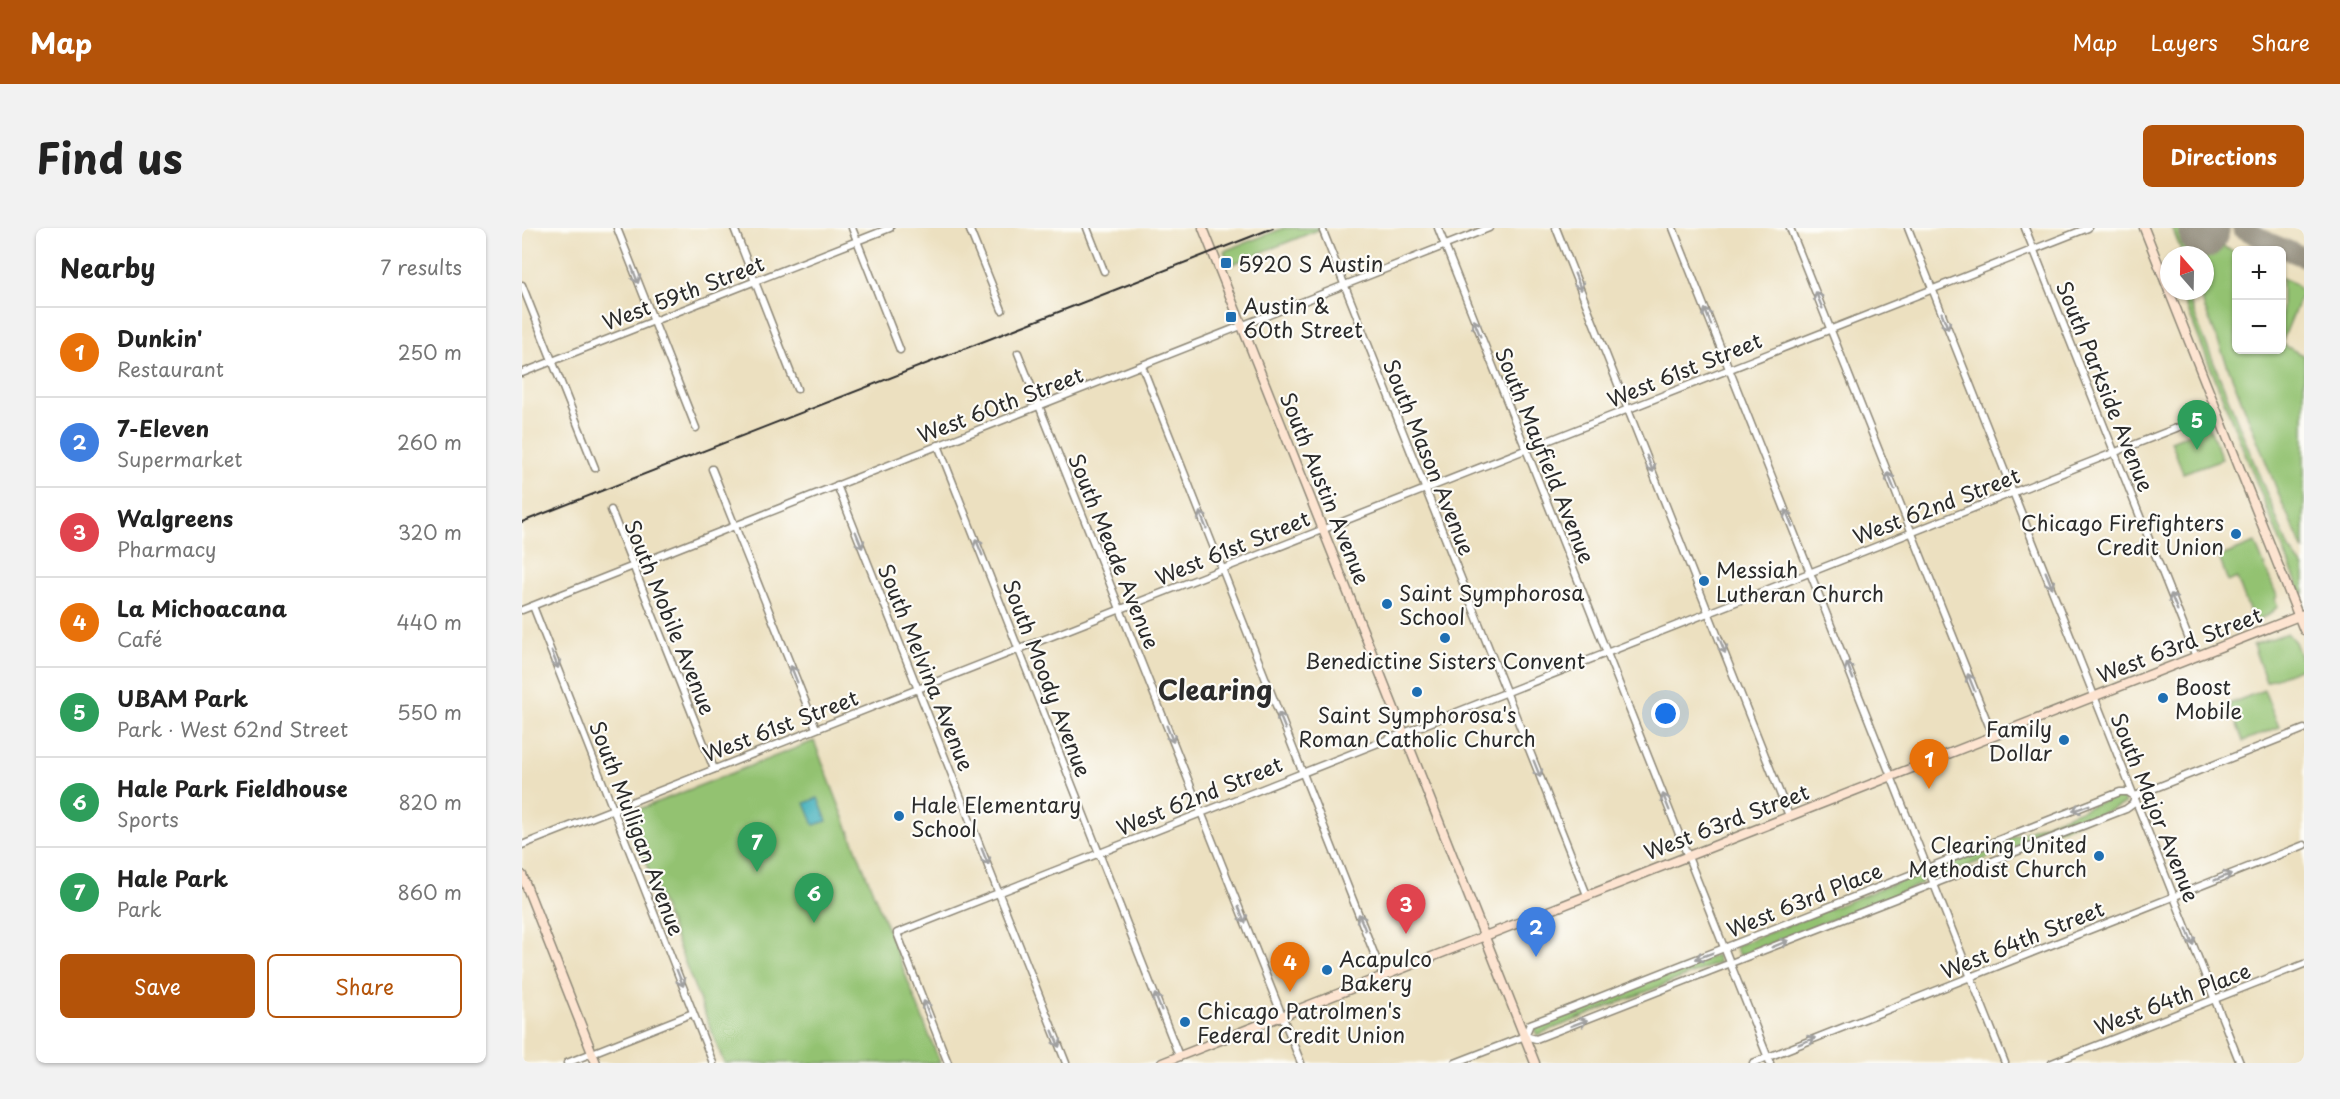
<!DOCTYPE html>
<html lang="en">
<head>
<meta charset="utf-8">
<style>
	:root { --surface:#fff; --page:#f2f2f2; --text:#222; --muted:#767676; --line:#e0e0e0; --accent:#b45309 }
	body { margin:0; font-family:"Playpen Sans",sans-serif; background:var(--page); color:var(--text) }
	.controls { position:absolute; right:18px; top:18px; display:grid; overflow:hidden; border-radius:9px; box-shadow:0 2px 4px #0004 }
	.controls button { width:54px; height:54px; display:grid; place-items:center; padding:0; border:0; border-bottom:2px solid var(--line); background:var(--surface); color:var(--text); font:30px sans-serif }
	.compass { position:absolute; left:1638px; top:18px; width:54px; height:54px; border-radius:50%; background:var(--surface); box-shadow:0 2px 4px #0004; rotate:340deg }
	.you { position:absolute; left:1144px; top:486px; width:21px; height:21px; margin:-15px; border:4px solid #fff; border-radius:50%; background:#1a73e8; box-shadow:0 0 0 9px #1a73e833 }
	.badge { display:grid; place-items:center; width:39px; height:39px; border-radius:50%; background:var(--accent); color:#fff; font-size:20px; font-weight:700 }
	.pin { position:absolute; translate:-50% -50px; filter:drop-shadow(0 2px 3px #0008) }
	.pin::after { content:''; position:absolute; top:32px; width:21px; height:18px; background:inherit; clip-path:polygon(0 0,100% 0,50% 100%) }
	.list { margin:0; padding:0; list-style:none }
	h2 { display:flex; justify-content:space-between; align-items:center; height:78px; margin:0; padding:0 24px; font-size:26px }
	h2 small { font-size:20px; font-weight:400; color:var(--muted) }
	.list li { display:grid; grid-template-columns:39px 1fr auto; gap:18px; align-items:center; box-sizing:border-box; height:90px; padding:0 24px; border-top:2px solid var(--line) }
	.list b { display:block; font-size:22px; white-space:nowrap }
	.list p { margin:0; font-size:20px; white-space:nowrap; color:var(--muted) }
	.list em { font-size:20px; font-style:normal; color:var(--muted) }
	.actions { display:flex; gap:12px; padding:18px 24px }
	.actions a { flex:1; padding:14px 0; border:2px solid var(--accent); border-radius:9px; text-align:center; font-size:21px; color:var(--accent) }
	.actions .main { background:var(--accent); color:#fff }
	.map { position:relative; flex:none; width:1782px; height:835px; overflow:hidden; border-radius:9px }
	header { display:flex; align-items:center; gap:36px; box-sizing:border-box; height:84px; padding:0 30px; background:var(--accent); color:#fff }
	header strong { font-size:28px }
	nav { display:flex; gap:33px; margin-inline-start:auto; font-size:21px }
	.intro { display:flex; align-items:center; justify-content:space-between; box-sizing:border-box; height:144px; padding:0 36px }
	h1 { margin:0; font-size:42px }
	.button { padding:15px 27px; border-radius:9px; background:var(--accent); color:#fff; font-size:21px; font-weight:700 }
	main { display:flex; gap:36px; padding:0 36px }
	aside { flex:1; background:var(--surface); border-radius:9px; box-shadow:0 2px 4px #0004 }
	.map>svg:first-child { display:block }
	.green { fill:#93c271; stroke:#5f764e; stroke-width:1.5 }
	.water { fill:#3eaeba; stroke:#346c72; stroke-width:1.5 }
	.lines { fill:none; stroke-linecap:round; stroke-linejoin:round }
	.taxiway { stroke:#8c8676; stroke-width:20 }
	.runway { stroke:#8c8676; stroke-width:48 }
	.street-casing { stroke:#8c8676; stroke-width:9 }
	.secondary-casing { stroke:#8c8676; stroke-width:11 }
	.street { stroke:#fff; stroke-width:6 }
	.secondary { stroke:#fde4d1; stroke-width:8 }
	.rail { stroke:#2b2b2b; stroke-width:2 }
	.oneway { stroke:#a0a0a0 }
	.poi-dot { fill:#1f6fb2; stroke:#fdfcf7; stroke-width:2 }
	.labels { text-anchor:middle; dominant-baseline:central; stroke-width:4.5; stroke-linejoin:round; paint-order:stroke }
	.poi-label { font-size:21px; fill:#2b2b2b; stroke:#fdfcf7; text-anchor:start }
	.street-label { font-size:21px; fill:#2b2b2b; stroke:#fdfcf7 }
	.district-label { font-size:27px; font-weight:bold; fill:#2b2b2b; stroke:#fdfcf7 }
</style>
</head>
<body>
<header>
<strong>Map</strong>
<nav><a>Map</a><a>Layers</a><a>Share</a></nav>
</header>
<div class="intro"><h1>Find us</h1><a class="button">Directions</a></div>
<main>
<aside>
<h2>Nearby<small>7 results</small></h2>
<ul class="list">
<li><span class="badge" style="background:#e8710a">1</span><div><b>Dunkin'</b><p>Restaurant</p></div><em>250 m</em></li>
<li><span class="badge" style="background:#3f7fe0">2</span><div><b>7-Eleven</b><p>Supermarket</p></div><em>260 m</em></li>
<li><span class="badge" style="background:#e0444e">3</span><div><b>Walgreens</b><p>Pharmacy</p></div><em>320 m</em></li>
<li><span class="badge" style="background:#e8710a">4</span><div><b>La Michoacana</b><p>Café</p></div><em>440 m</em></li>
<li><span class="badge" style="background:#2e9e5b">5</span><div><b>UBAM Park</b><p>Park · West 62nd Street</p></div><em>550 m</em></li>
<li><span class="badge" style="background:#2e9e5b">6</span><div><b>Hale Park Fieldhouse</b><p>Sports</p></div><em>820 m</em></li>
<li><span class="badge" style="background:#2e9e5b">7</span><div><b>Hale Park</b><p>Park</p></div><em>860 m</em></li>
</ul>
<div class="actions"><a class="main">Save</a><a>Share</a></div>
</aside>
<div class="map">
<svg width="1782" height="835" viewBox="0 0 1782 835">
	<rect width="100%" height="100%" fill="#fdfcf7"/>
	<filter id="ink" filterUnits="userSpaceOnUse"><feTurbulence type="fractalNoise" baseFrequency=".0167" numOctaves="2"/><feDisplacementMap in="SourceGraphic" scale="12" xChannelSelector="R" yChannelSelector="G"/><feConvolveMatrix kernelMatrix="1 2 1 2 8 2 1 2 1" color-interpolation-filters="sRGB"/></filter>
	<filter id="wash" filterUnits="userSpaceOnUse"><feTurbulence type="fractalNoise" baseFrequency=".008" numOctaves="4" result="noise"/><feDisplacementMap in="SourceGraphic" scale="24" xChannelSelector="R" yChannelSelector="G"/><feGaussianBlur stdDeviation="1.35" result="paint"/><feColorMatrix in="noise" values="0 0 0 0 0 0 0 0 0 0 0 0 0 0 0 0 0 1.4 0 .05"/><feComposite in="paint" operator="in"/></filter>
	<g filter="url(#wash)">
		<rect width="100%" height="100%" fill="#ece0c0"/>
		<g class="green">
			<path d="M 762,0 L 801,0 L 708,37 L 702,23 Z"/>
			<path d="M 1650,0 L 1664,0 L 1714,25 L 1714,122 L 1760,122 L 1760,116 L 1782,128 L 1782,323 L 1761,277 L 1676,63 L 1683,63 L 1683,27 L 1661,27 Z"/>
			<path d="M 1760,50 L 1774,56 L 1780,65 L 1760,114 Z"/>
			<path d="M 1658,63 L 1663,63 L 1767,321 L 1782,340 L 1782,366 L 1778,363 Z"/>
			<path d="M 1687,198 L 1700,231 L 1661,245 L 1649,213 Z"/>
			<path d="M 1733,315 L 1755,368 L 1753,372 L 1756,378 L 1747,387 L 1731,393 L 1715,350 L 1706,354 L 1697,329 Z"/>
			<path d="M 1765,405 L 1773,414 L 1782,439 L 1744,454 L 1731,417 Z"/>
			<path d="M 1742,462 L 1757,499 L 1721,513 L 1707,476 Z"/>
			<path d="M 292,513 L 418,835 L 202,835 L 105,586 Z"/>
			<path d="M 1599,566 L 1603,576 L 1420,648 L 1417,638 Z"/>
			<path d="M 1396,646 L 1400,656 L 1217,728 L 1213,718 Z"/>
			<path d="M 1194,727 L 1197,735 L 1015,807 L 1011,799 Z"/>
		</g>
		<path class="water" d="M 296,570 L 305,593 L 292,597 L 283,575 Z"/>
		<g class="lines">
			<path class="taxiway" d="M 1720,0 L 1748,15 L 1782,29"/>
			<path class="runway" d="M 1681,7 L 1684,0"/>
		</g>
	</g>
	<g filter="url(#ink)">
		<g class="lines">
			<g class="street-casing">
				<g id="street">
					<path d="M 95,0 L 174,200"/>
					<path d="M 212,0 L 275,161"/>
					<path d="M 330,0 L 378,122"/>
					<path d="M 447,0 L 480,82"/>
					<path d="M 565,0 L 582,43"/>
					<path d="M 916,0 L 1248,835"/>
					<path d="M 1034,0 L 1267,588"/>
					<path d="M 1151,0 L 1483,835"/>
					<path d="M 1268,0 L 1471,508"/>
					<path d="M 1386,0 L 1718,835"/>
					<path d="M 1503,0 L 1674,429"/>
					<path d="M 801,3 L 1065,667"/>
					<path d="M 0,57 L 73,240"/>
					<path d="M 496,125 L 779,835"/>
					<path d="M 620,138 L 861,748"/>
					<path d="M 0,145 L 368,0"/>
					<path d="M 416,217 L 657,828"/>
					<path d="M 190,241 L 294,500"/>
					<path d="M 315,257 L 544,835"/>
					<path d="M 89,282 L 192,541"/>
					<path d="M 11,378 L 191,835"/>
					<path d="M 0,382 L 967,0"/>
					<path d="M 0,617 L 1566,0"/>
					<path d="M 1003,808 L 1008,796 L 1050,780 L 1598,564 L 1606,564 L 1612,568"/>
					<path d="M 45,835 L 171,785"/>
					<path d="M 426,835 L 375,705 L 1695,184"/>
					<path d="M 933,835 L 1003,808 L 1014,811 L 1604,581 L 1611,576 L 1613,568 L 1782,501"/>
					<path d="M 1231,835 L 1782,617"/>
					<path d="M 1530,835 L 1782,736"/>
				</g>
			</g>
			<g class="secondary-casing">
				<g id="secondary">
					<path d="M 681,0 L 1013,835"/>
					<path d="M 1622,0 L 1647,63"/>
					<path d="M 1647,63 L 1782,402"/>
					<path d="M 0,647 L 74,835"/>
					<path d="M 640,835 L 1782,386"/>
				</g>
			</g>
			<use href="#street" class="street"/>
			<use href="#secondary" class="secondary"/>
			<path class="rail" d="M 0,294 L 751,0"/>
		</g>
		<defs><path id="oneway-shaft" d="M-6 0H5M1.5-3L5.5 0L1.5 3" fill="none" stroke-width="1.6" stroke-linecap="round" stroke-linejoin="round" transform="scale(1.5)"/></defs>
		<g class="oneway">
			<use href="#oneway-shaft" transform="translate(113 47) rotate(69)"/>
			<use href="#oneway-shaft" transform="translate(1056 54) rotate(68)"/>
			<use href="#oneway-shaft" transform="translate(1297 72) rotate(-112)"/>
			<use href="#oneway-shaft" transform="translate(1186 89) rotate(-111)"/>
			<use href="#oneway-shaft" transform="translate(1423 93) rotate(68)"/>
			<use href="#oneway-shaft" transform="translate(955 100) rotate(-112)"/>
			<use href="#oneway-shaft" transform="translate(1128 236) rotate(68)"/>
			<use href="#oneway-shaft" transform="translate(1369 253) rotate(-112)"/>
			<use href="#oneway-shaft" transform="translate(1267 290) rotate(-112)"/>
			<use href="#oneway-shaft" transform="translate(681 292) rotate(-112)"/>
			<use href="#oneway-shaft" transform="translate(337 312) rotate(68)"/>
			<use href="#oneway-shaft" transform="translate(457 319) rotate(-112)"/>
			<use href="#oneway-shaft" transform="translate(1527 352) rotate(68)"/>
			<use href="#oneway-shaft" transform="translate(1652 374) rotate(-112)"/>
			<use href="#oneway-shaft" transform="translate(1200 417) rotate(68)"/>
			<use href="#oneway-shaft" transform="translate(33 432) rotate(69)"/>
			<use href="#oneway-shaft" transform="translate(1328 443) rotate(-111)"/>
			<use href="#oneway-shaft" transform="translate(272 446) rotate(-112)"/>
			<use href="#oneway-shaft" transform="translate(1449 454) rotate(-112)"/>
			<use href="#oneway-shaft" transform="translate(760 493) rotate(-112)"/>
			<use href="#oneway-shaft" transform="translate(648 506) rotate(68)"/>
			<use href="#oneway-shaft" transform="translate(1015 541) rotate(68)"/>
			<use href="#oneway-shaft" transform="translate(1144 574) rotate(-112)"/>
			<use href="#oneway-shaft" transform="translate(1559 580) rotate(159)"/>
			<use href="#oneway-shaft" transform="translate(463 629) rotate(68)"/>
			<use href="#oneway-shaft" transform="translate(1701 649) rotate(-22)"/>
			<use href="#oneway-shaft" transform="translate(720 687) rotate(68)"/>
			<use href="#oneway-shaft" transform="translate(840 694) rotate(-112)"/>
			<use href="#oneway-shaft" transform="translate(1668 709) rotate(68)"/>
			<use href="#oneway-shaft" transform="translate(1258 716) rotate(-22)"/>
			<use href="#oneway-shaft" transform="translate(1182 728) rotate(159)"/>
			<use href="#oneway-shaft" transform="translate(158 750) rotate(68)"/>
			<use href="#oneway-shaft" transform="translate(636 774) rotate(-112)"/>
			<use href="#oneway-shaft" transform="translate(405 781) rotate(-112)"/>
			<use href="#oneway-shaft" transform="translate(1057 795) rotate(-21)"/>
			<use href="#oneway-shaft" transform="translate(534 811) rotate(68)"/>
			<use href="#oneway-shaft" transform="translate(1285 813) rotate(-22)"/>
		</g>
	</g>
	<g class="poi-dot">
		<rect x="698" y="29" width="12" height="12" rx="3"/>
		<rect x="703" y="83" width="12" height="12" rx="3"/>
		<circle cx="1714" cy="306" r="6"/>
		<circle cx="1182" cy="353" r="6"/>
		<circle cx="865" cy="376" r="6"/>
		<circle cx="923" cy="410" r="6"/>
		<circle cx="895" cy="464" r="6"/>
		<circle cx="1641" cy="470" r="6"/>
		<circle cx="1542" cy="512" r="6"/>
		<circle cx="377" cy="588" r="6"/>
		<circle cx="1577" cy="628" r="6"/>
		<circle cx="805" cy="742" r="6"/>
		<circle cx="663" cy="794" r="6"/>
	</g>
	<g class="labels">
		<g class="poi-label">
			<text x="716" y="35">5920 S Austin</text>
			<text x="721" y="77">Austin &amp;<tspan x="721" dy="24">60th Street</tspan></text>
			<text x="1702" y="294" text-anchor="end">Chicago Firefighters<tspan x="1702" dy="24">Credit Union</tspan></text>
			<text x="1194" y="341">Messiah<tspan x="1194" dy="24">Lutheran Church</tspan></text>
			<text x="877" y="364">Saint Symphorosa<tspan x="877" dy="24">School</tspan></text>
			<text x="923" y="432" text-anchor="middle">Benedictine Sisters Convent</text>
			<text x="1653" y="458">Boost<tspan x="1653" dy="24">Mobile</tspan></text>
			<text x="895" y="486" text-anchor="middle">Saint Symphorosa's<tspan x="895" dy="24">Roman Catholic Church</tspan></text>
			<text x="1530" y="500" text-anchor="end">Family<tspan x="1530" dy="24">Dollar</tspan></text>
			<text x="389" y="576">Hale Elementary<tspan x="389" dy="24">School</tspan></text>
			<text x="1565" y="616" text-anchor="end">Clearing United<tspan x="1565" dy="24">Methodist Church</tspan></text>
			<text x="817" y="730">Acapulco<tspan x="817" dy="24">Bakery</tspan></text>
			<text x="675" y="782">Chicago Patrolmen's<tspan x="675" dy="24">Federal Credit Union</tspan></text>
		</g>
		<g class="street-label">
			<text transform="translate(161 64) rotate(-21)">West 59th Street</text>
			<text transform="translate(1162 141) rotate(-22)">West 61st Street</text>
			<text transform="translate(1584 158) rotate(68)">South Parkside Avenue</text>
			<text transform="translate(478 176) rotate(-21)">West 60th Street</text>
			<text transform="translate(1024 227) rotate(68)">South Mayfield Avenue</text>
			<text transform="translate(908 229) rotate(68)">South Mason Avenue</text>
			<text transform="translate(804 260) rotate(68)">South Austin Avenue</text>
			<text transform="translate(1414 277) rotate(-21)">West 62nd Street</text>
			<text transform="translate(710 319) rotate(-22)">West 61st Street</text>
			<text transform="translate(593 323) rotate(68)">South Meade Avenue</text>
			<text transform="translate(149 389) rotate(68)">South Mobile Avenue</text>
			<text transform="translate(1657 416) rotate(-21)">West 63rd Street</text>
			<text transform="translate(405 439) rotate(68)">South Melvina Avenue</text>
			<text transform="translate(526 450) rotate(69)">South Moody Avenue</text>
			<text transform="translate(258 497) rotate(-21)">West 61st Street</text>
			<text transform="translate(677 567) rotate(-22)">West 62nd Street</text>
			<text transform="translate(1634 579) rotate(68)">South Major Avenue</text>
			<text transform="translate(1204 593) rotate(-21)">West 63rd Street</text>
			<text transform="translate(116 600) rotate(69)">South Mulligan Avenue</text>
			<text transform="translate(1282 671) rotate(-22)">West 63rd Place</text>
			<text transform="translate(1500 711) rotate(-22)">West 64th Street</text>
			<text transform="translate(1650 770) rotate(-21)">West 64th Place</text>
		</g>
		<g class="district-label">
			<text x="693" y="460">Clearing</text>
		</g>
	</g>
</svg>
<div class="controls">
<button>+</button>
<button>−</button>
</div>
<svg class="compass" viewBox="-18 -18 36 36"><path d="M0-13l5 13h-10z" fill="#e53935"/><path d="M0 13l5-13h-10z" fill="#767676"/></svg>
<div class="you"></div>
<div class="pin badge" style="left:1407px;top:561px;background:#e8710a">1</div>
<div class="pin badge" style="left:1014px;top:729px;background:#3f7fe0">2</div>
<div class="pin badge" style="left:884px;top:706px;background:#e0444e">3</div>
<div class="pin badge" style="left:768px;top:764px;background:#e8710a">4</div>
<div class="pin badge" style="left:1675px;top:222px;background:#2e9e5b">5</div>
<div class="pin badge" style="left:292px;top:695px;background:#2e9e5b">6</div>
<div class="pin badge" style="left:235px;top:644px;background:#2e9e5b">7</div>
</div>
</main>
</body>
</html>
